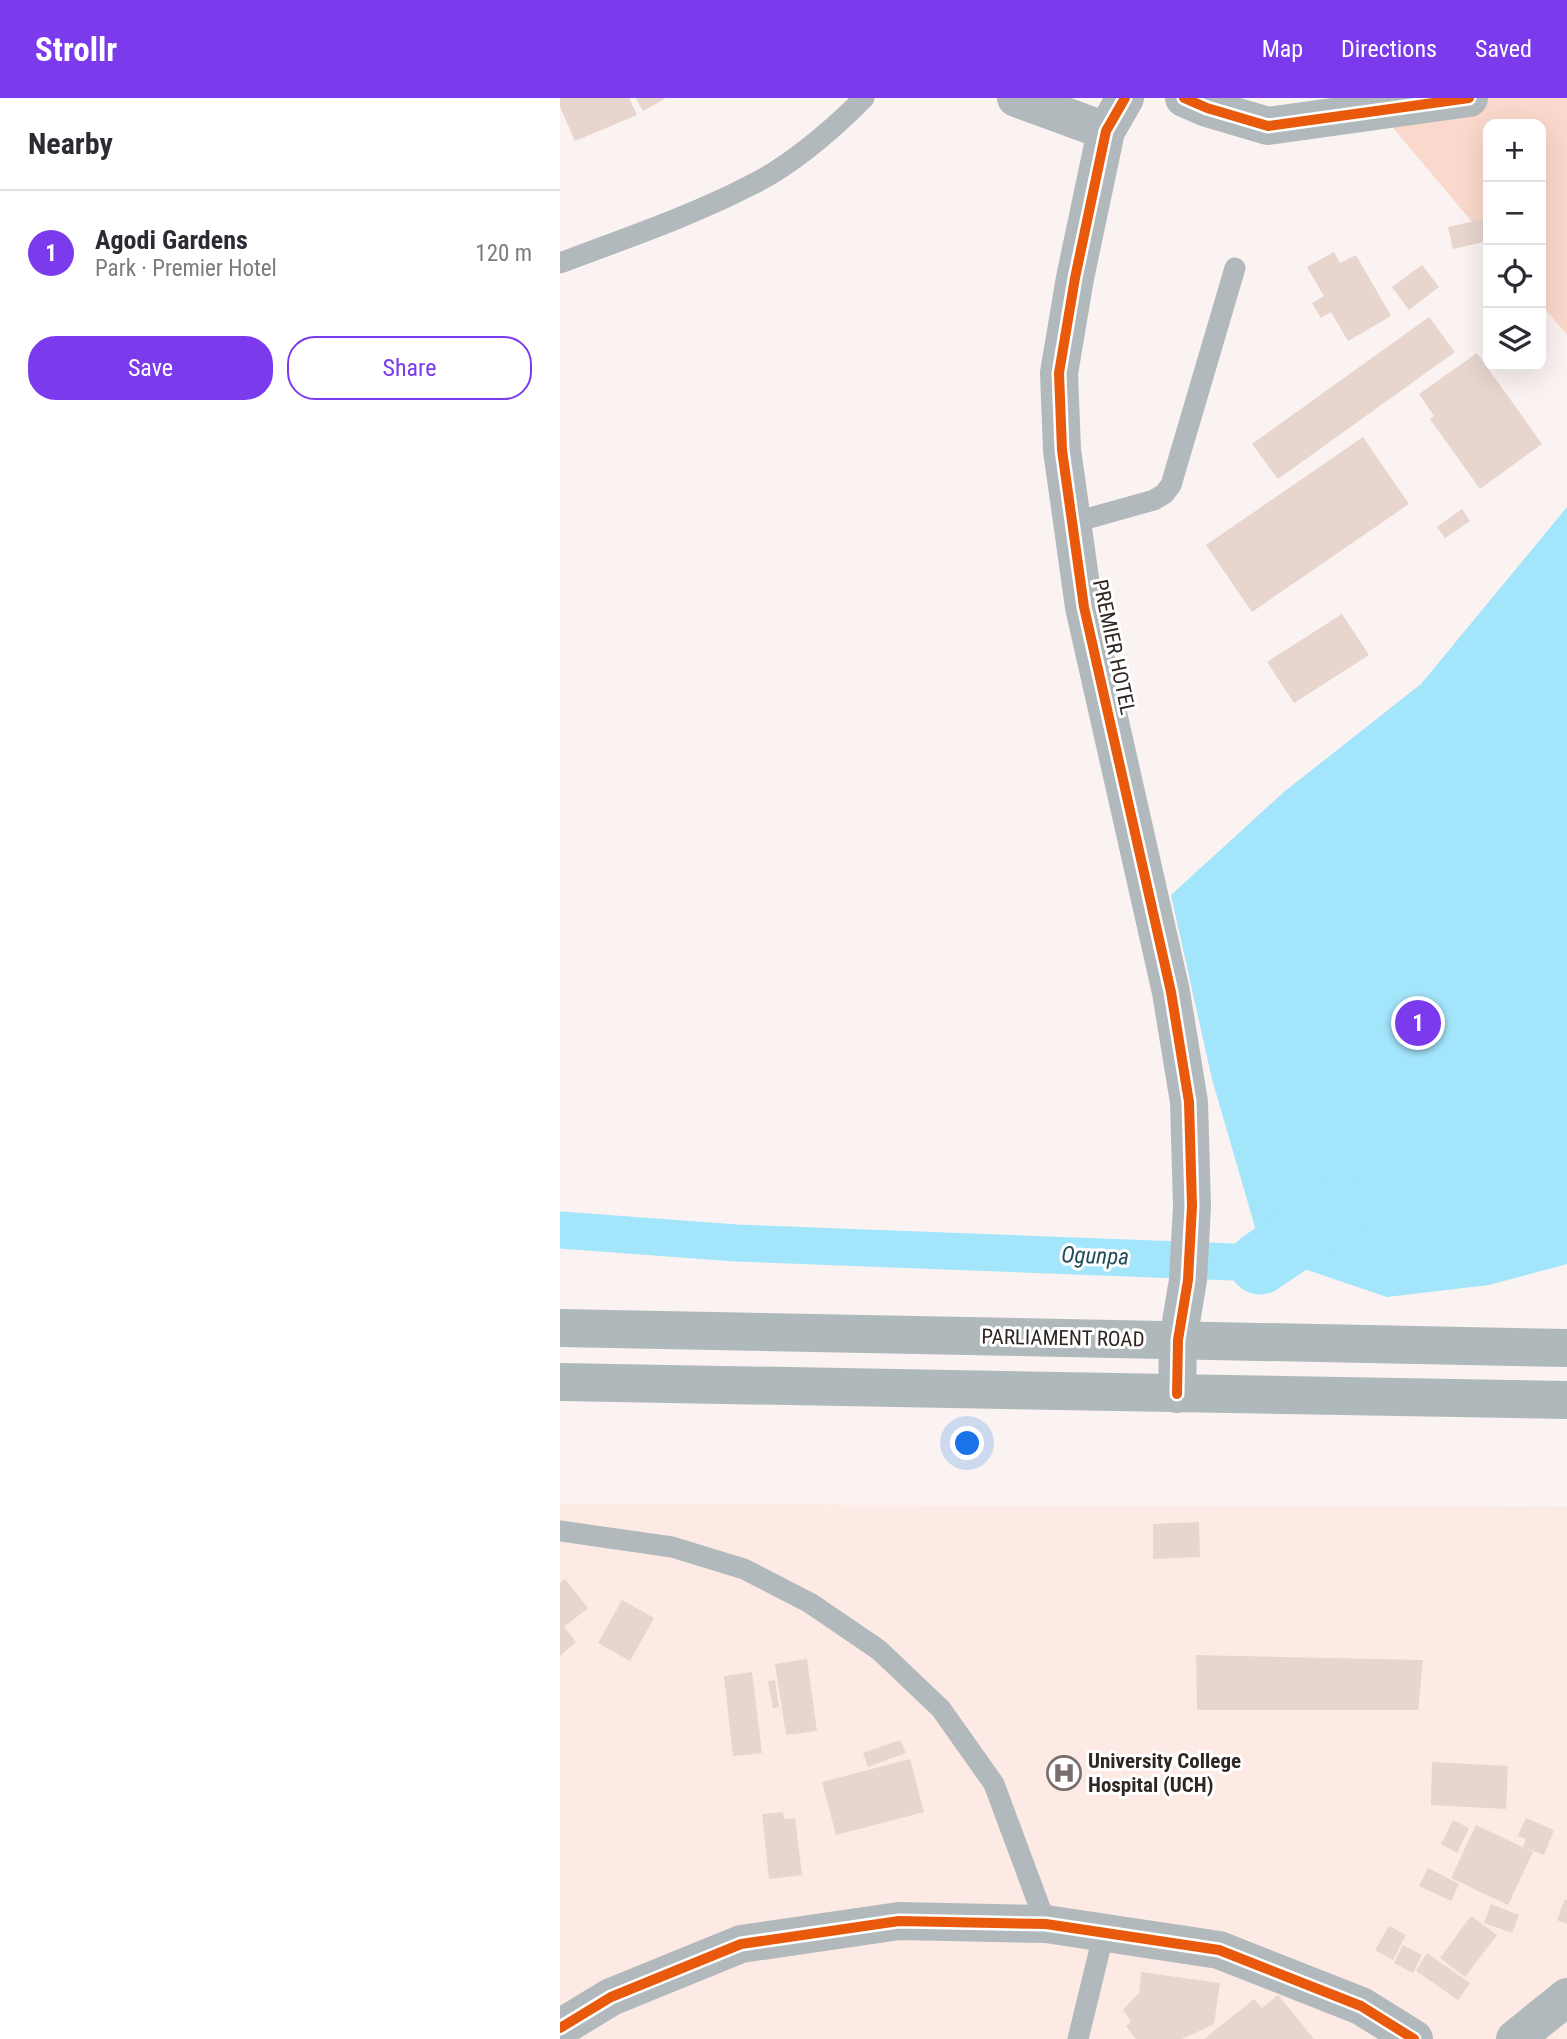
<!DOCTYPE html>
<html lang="en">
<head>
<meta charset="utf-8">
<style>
	:root { --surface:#fff; --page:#f7f7f7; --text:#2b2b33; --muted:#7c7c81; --line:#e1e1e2; --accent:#7c3aed }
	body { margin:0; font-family:"Roboto Condensed",sans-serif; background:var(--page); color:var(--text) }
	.controls { position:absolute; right:21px; top:21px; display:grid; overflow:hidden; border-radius:14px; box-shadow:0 7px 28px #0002 }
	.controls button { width:63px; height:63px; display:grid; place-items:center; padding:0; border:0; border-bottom:2px solid var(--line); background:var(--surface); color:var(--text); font:35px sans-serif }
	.you { position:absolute; left:408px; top:1346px; width:24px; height:24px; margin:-18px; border:5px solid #fff; border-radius:50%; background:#1a73e8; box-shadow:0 0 0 10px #1a73e833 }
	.badge { display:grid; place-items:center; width:46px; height:46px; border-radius:50%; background:var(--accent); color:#fff; font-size:23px; font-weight:700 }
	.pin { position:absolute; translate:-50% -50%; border:4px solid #fff; box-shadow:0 2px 7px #0006 }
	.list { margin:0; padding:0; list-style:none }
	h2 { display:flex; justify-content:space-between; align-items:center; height:91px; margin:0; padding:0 28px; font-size:30px }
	h2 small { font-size:23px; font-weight:400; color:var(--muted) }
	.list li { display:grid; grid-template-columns:46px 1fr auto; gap:21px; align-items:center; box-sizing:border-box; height:126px; padding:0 28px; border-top:2px solid var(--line) }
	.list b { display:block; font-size:26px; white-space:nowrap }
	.list p { margin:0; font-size:23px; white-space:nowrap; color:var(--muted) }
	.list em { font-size:23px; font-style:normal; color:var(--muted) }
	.actions { display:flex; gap:14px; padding:21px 28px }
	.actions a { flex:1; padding:16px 0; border:2px solid var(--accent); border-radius:28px; text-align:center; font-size:24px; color:var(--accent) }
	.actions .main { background:var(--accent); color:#fff }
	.icon { flex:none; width:38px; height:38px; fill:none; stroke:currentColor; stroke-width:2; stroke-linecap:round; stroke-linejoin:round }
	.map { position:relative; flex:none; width:1007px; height:1941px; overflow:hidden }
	header { display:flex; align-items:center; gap:42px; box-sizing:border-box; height:98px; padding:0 35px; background:var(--accent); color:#fff }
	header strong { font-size:33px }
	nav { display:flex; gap:38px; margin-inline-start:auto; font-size:24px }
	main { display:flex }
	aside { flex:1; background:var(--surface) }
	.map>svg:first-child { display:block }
	.built { fill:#fdeae4 }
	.green { fill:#fad8cc }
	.water { fill:#a3e5fb }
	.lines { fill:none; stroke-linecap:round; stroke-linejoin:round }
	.canal { stroke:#a3e5fb; stroke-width:37 }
	.river { stroke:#a3e5fb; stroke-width:63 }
	.building { fill:#e7d5ce }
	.lane { stroke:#b1b9bc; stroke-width:21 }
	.street { stroke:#b1b9bc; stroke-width:38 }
	.secondary { stroke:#afb8bb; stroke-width:38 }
	.cycleway-casing { stroke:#fff; stroke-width:15 }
	.cycleway { stroke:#e8590c; stroke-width:10 }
	.labels { text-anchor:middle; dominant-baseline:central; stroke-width:6; stroke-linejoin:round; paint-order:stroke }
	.street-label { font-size:21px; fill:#302623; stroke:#fff }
	.poi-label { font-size:21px; font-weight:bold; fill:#302623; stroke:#fff; text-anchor:start }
	.water-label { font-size:23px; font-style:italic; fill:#214c5a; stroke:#fff }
</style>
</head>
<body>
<header>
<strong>Strollr</strong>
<nav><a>Map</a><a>Directions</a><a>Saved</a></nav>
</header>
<main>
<aside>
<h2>Nearby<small></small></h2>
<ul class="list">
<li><span class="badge">1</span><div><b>Agodi Gardens</b><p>Park · Premier Hotel</p></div><em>120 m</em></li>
</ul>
<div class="actions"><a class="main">Save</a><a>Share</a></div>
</aside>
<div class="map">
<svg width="1007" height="1941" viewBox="0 0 1007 1941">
	<rect width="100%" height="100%" fill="#faf3f2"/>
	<path class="built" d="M 0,1406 L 1007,1409 L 1007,1941 L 0,1941 Z"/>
	<path class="green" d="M 808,0 L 1007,0 L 1007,237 L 981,206 L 981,26 L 928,26 L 928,143 Z"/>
	<path class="water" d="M 1007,409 L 1007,1166 L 929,1187 L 827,1199 L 703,1157 L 652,981 L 611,797 L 725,693 L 861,586 Z"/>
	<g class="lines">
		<path class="canal" d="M 0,1132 L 176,1145 L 700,1165"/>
		<path class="river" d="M 700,1165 L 781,1110"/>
	</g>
	<g class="building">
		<path d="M 0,0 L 69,0 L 77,17 L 15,43 L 0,9 Z"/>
		<path d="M 76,0 L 106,0 L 83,13 Z"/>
		<path d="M 928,120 L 928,143 L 893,151 L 888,129 Z"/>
		<path d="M 774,154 L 780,165 L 796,157 L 831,218 L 788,243 L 771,214 L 761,220 L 752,205 L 764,198 L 747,169 Z"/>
		<path d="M 862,167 L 879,189 L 849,212 L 832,189 Z"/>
		<path d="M 869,219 L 895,254 L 718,381 L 692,346 Z"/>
		<path d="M 917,255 L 982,346 L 920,391 L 870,321 L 874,318 L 859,296 Z"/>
		<path d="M 803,339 L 849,406 L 692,514 L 646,447 Z"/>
		<path d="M 902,411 L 910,423 L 885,440 L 877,429 Z"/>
		<path d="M 782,516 L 809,557 L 734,605 L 707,564 Z"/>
		<path d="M 639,1424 L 640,1459 L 593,1461 L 593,1426 Z"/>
		<path d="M 5,1481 L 28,1510 L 4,1529 L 16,1544 L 0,1558 L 0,1485 Z"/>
		<path d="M 62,1502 L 94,1520 L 70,1563 L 38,1545 Z"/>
		<path d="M 636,1557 L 863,1562 L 858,1612 L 637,1612 Z"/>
		<path d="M 247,1561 L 257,1633 L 226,1637 L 215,1566 Z"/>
		<path d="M 192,1574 L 202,1655 L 173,1658 L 164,1578 Z"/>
		<path d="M 215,1582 L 219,1609 L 213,1610 L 208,1583 Z"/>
		<path d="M 340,1642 L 346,1655 L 308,1669 L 303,1655 Z"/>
		<path d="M 350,1661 L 364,1714 L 276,1737 L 262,1684 Z"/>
		<path d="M 872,1664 L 948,1668 L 946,1711 L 871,1707 Z"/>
		<path d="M 223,1714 L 224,1721 L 235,1720 L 242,1777 L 209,1781 L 202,1716 Z"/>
		<path d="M 966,1720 L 994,1732 L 984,1757 L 963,1749 L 966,1741 L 958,1738 Z"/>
		<path d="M 893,1722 L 909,1730 L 897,1755 L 881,1746 Z"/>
		<path d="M 916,1727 L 973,1754 L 948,1807 L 891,1780 Z"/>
		<path d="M 868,1770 L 899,1786 L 891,1803 L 859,1788 Z"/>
		<path d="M 1005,1801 L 1007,1802 L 1007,1826 L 997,1822 Z"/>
		<path d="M 931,1806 L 959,1817 L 952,1835 L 924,1825 Z"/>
		<path d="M 911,1818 L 937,1837 L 905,1879 L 880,1860 Z"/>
		<path d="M 829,1828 L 846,1837 L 833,1862 L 815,1852 Z"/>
		<path d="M 843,1847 L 862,1857 L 853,1875 L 834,1865 Z"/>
		<path d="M 867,1855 L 910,1885 L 898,1902 L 856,1873 Z"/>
		<path d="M 581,1874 L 660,1885 L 654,1926 L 622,1941 L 576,1941 L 566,1928 L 571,1924 L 563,1912 L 579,1895 Z"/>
		<path d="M 718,1897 L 754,1941 L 644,1941 L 694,1901 L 702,1910 Z"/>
	</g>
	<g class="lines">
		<g class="lane">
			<path d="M 0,165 C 63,141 129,119 189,88 C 229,69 273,31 304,0"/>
			<path d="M 512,425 L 594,402 L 604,396 L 611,387 L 675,170"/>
			<path d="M 0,1433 L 112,1449 L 184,1471 L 250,1505 L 319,1552 L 381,1611 L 434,1686 L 486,1826"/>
			<path d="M 518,1941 L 544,1834"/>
		</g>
		<g class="street">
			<path d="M 456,0 L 546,33"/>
			<path d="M 565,0 L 546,33 L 515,180 L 499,275 L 502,352 L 524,509 L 611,894 L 629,1004 L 632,1108 L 628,1182 L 618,1242 L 617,1296"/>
			<path d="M 624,0 L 647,10 L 708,28 L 909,0"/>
			<path d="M 0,1930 L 51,1899 L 181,1846 L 339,1823 L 486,1826 L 659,1852 L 801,1908 L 854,1941"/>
			<path d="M 955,1941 L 1007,1899"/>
		</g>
		<g class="secondary">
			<path d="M 0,1230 L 1007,1250"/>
			<path d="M 0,1284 L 1007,1302"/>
		</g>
		<g class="cycleway-casing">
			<g id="cycleway">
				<path d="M 565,0 L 546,33 L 515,180 L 499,275 L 502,352 L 524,509 L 611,894 L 629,1004 L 632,1108 L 628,1182 L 618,1242 L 617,1296"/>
				<path d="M 624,0 L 647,10 L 708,28 L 909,0"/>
				<path d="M 0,1930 L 51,1899 L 181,1846 L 339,1823 L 486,1826 L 659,1852 L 801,1908 L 854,1941"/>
			</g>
		</g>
		<use href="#cycleway" class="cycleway"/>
	</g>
	<defs>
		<g id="hospital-ring" transform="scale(1.75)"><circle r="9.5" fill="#fff" stroke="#776e6b" stroke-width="1.5"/><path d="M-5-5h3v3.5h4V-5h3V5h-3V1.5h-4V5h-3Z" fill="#776e6b"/></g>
	</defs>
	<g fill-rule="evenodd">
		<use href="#hospital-ring" x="504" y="1675"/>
	</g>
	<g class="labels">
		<g class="street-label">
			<text transform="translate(554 549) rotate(78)">PREMIER HOTEL</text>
			<text transform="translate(503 1240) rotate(1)">PARLIAMENT ROAD</text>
		</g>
		<g class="poi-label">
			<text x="528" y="1663">University College<tspan x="528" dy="24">Hospital (UCH)</tspan></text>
		</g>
		<g class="water-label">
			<text transform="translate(535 1158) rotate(2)">Ogunpa</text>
		</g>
	</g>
</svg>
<div class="controls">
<button>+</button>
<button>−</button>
<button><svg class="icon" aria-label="locate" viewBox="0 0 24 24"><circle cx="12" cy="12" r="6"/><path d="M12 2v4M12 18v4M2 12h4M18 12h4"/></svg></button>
<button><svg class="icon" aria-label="layers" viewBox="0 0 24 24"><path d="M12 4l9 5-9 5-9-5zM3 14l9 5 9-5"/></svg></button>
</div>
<div class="you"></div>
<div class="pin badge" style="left:858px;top:925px">1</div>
</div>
</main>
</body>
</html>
